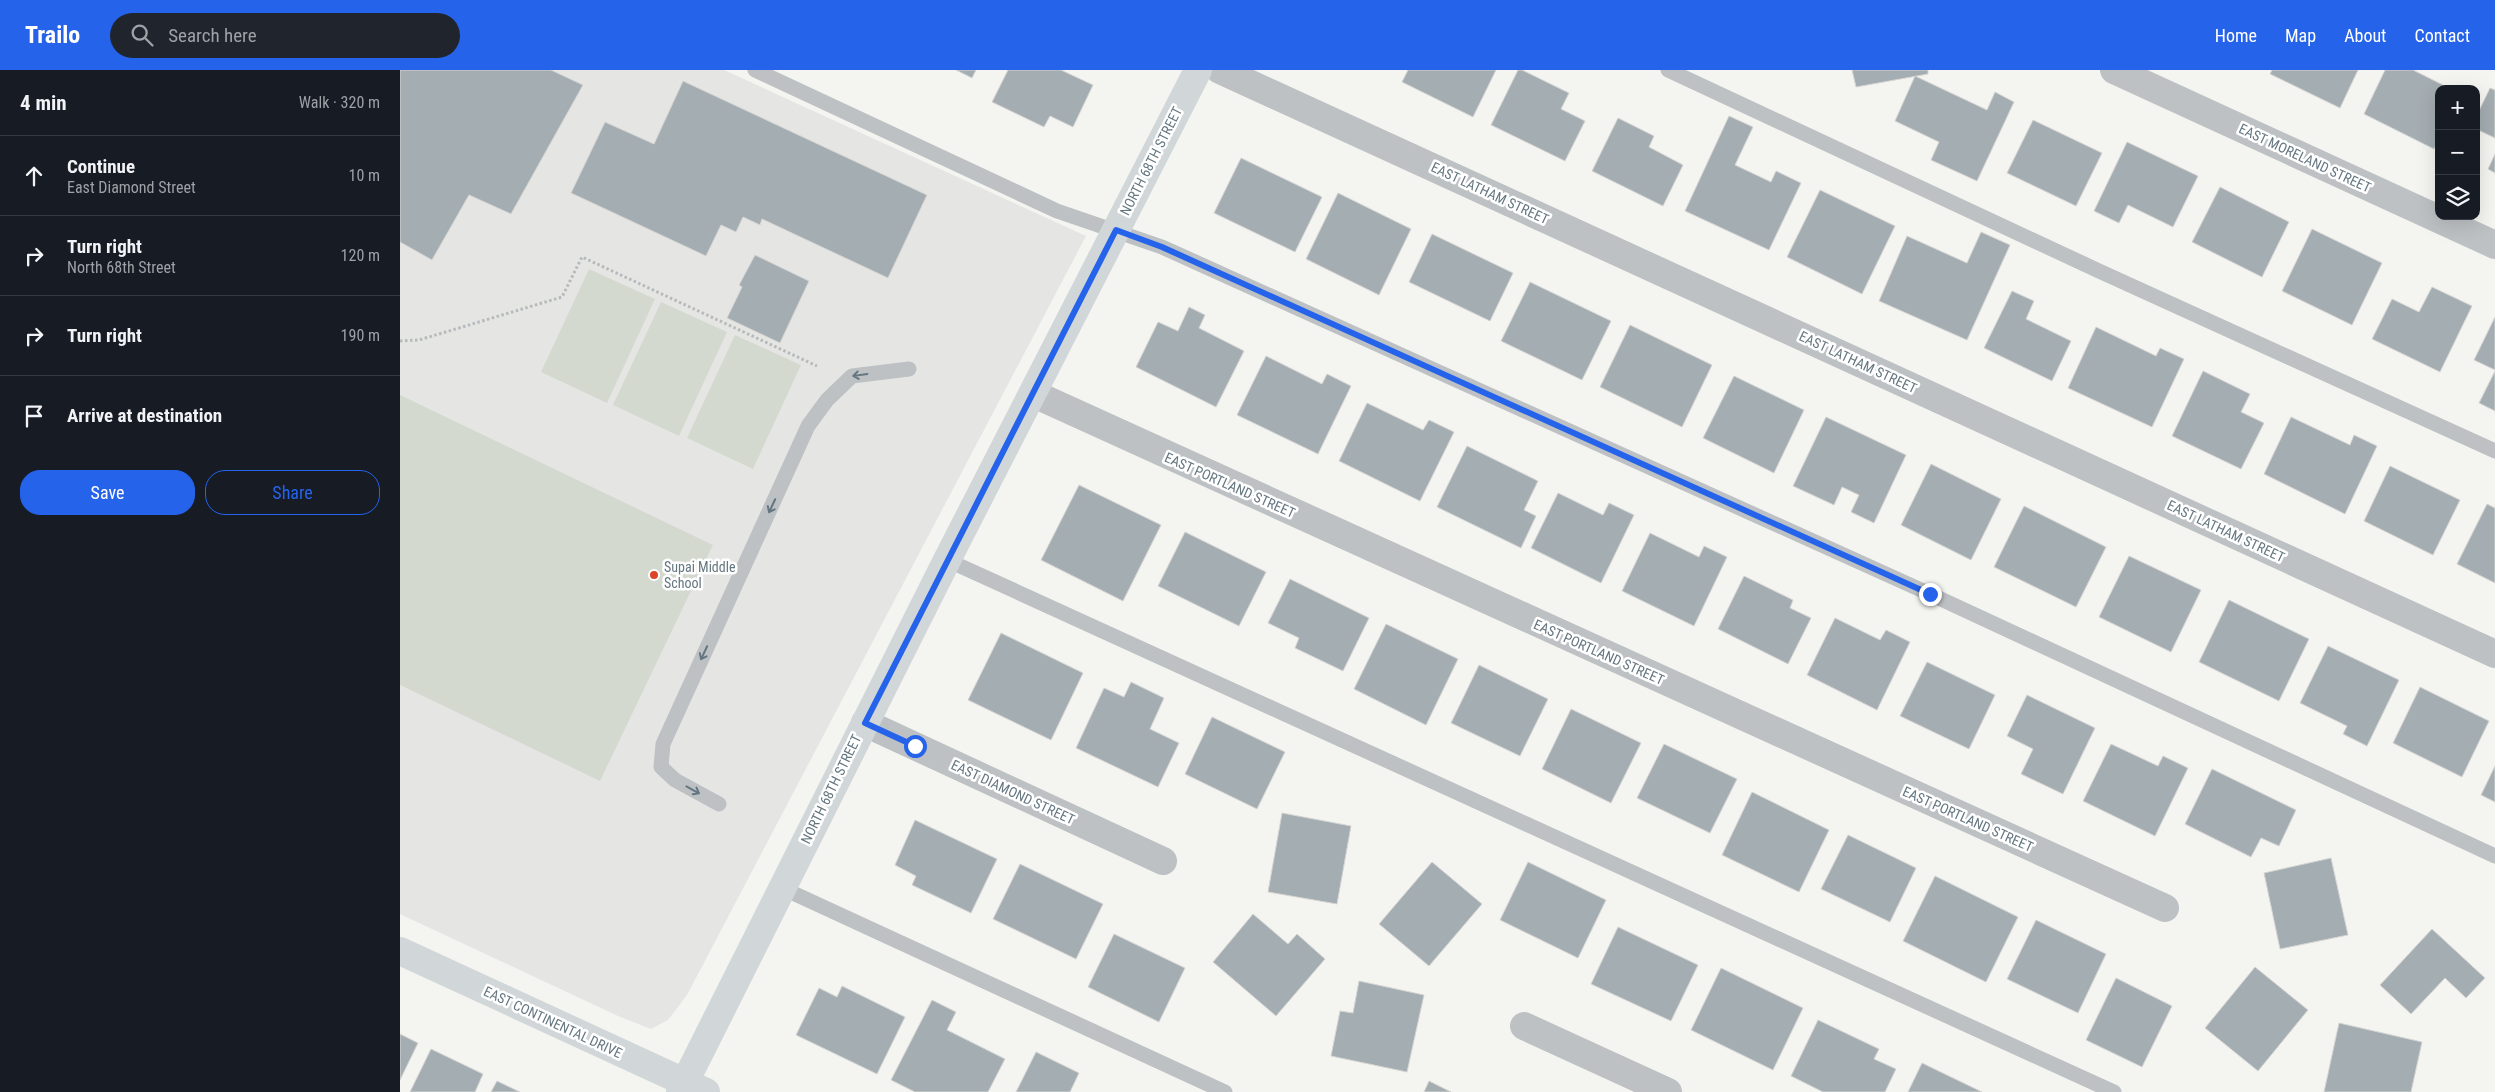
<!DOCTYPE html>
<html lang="en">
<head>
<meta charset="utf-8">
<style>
	:root { --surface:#171b24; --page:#20242c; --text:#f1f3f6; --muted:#9ea1a6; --line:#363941; --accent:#2563eb }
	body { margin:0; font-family:"Roboto Condensed",sans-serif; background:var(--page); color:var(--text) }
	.controls { position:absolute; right:15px; top:15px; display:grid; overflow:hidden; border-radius:10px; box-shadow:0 5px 20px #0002 }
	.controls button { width:45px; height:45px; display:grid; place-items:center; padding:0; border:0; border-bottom:1px solid var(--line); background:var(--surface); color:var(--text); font:25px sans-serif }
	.stop { position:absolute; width:15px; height:15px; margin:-11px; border:4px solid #2563eb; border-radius:50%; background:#fff }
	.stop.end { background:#2563eb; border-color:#fff; box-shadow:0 1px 5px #0008 }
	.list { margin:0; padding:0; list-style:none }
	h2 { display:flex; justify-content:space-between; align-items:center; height:65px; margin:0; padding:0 20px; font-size:21px }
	h2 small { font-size:16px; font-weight:400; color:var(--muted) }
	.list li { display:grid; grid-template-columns:32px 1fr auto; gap:15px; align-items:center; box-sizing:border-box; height:80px; padding:0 20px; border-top:1px solid var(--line) }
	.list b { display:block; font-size:19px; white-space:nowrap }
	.list p { margin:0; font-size:16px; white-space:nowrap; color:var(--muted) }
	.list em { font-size:16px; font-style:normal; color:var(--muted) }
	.actions { display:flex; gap:10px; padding:15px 20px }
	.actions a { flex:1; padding:11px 0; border:1px solid var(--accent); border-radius:20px; text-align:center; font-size:18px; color:var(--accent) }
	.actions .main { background:var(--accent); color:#fff }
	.icon { flex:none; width:28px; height:28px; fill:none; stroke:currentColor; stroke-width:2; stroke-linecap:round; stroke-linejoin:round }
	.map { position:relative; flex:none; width:2095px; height:1022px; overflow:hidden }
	header { display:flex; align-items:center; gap:30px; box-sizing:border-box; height:70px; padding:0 25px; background:var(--accent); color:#fff }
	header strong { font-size:24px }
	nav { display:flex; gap:28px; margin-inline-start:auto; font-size:18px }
	.search { width:350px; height:45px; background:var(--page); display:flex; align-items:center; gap:12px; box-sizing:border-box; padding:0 18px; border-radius:28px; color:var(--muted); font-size:19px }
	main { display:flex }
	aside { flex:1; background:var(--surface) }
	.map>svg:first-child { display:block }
	.built { fill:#e5e6e4 }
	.garden { fill:#d4d9d0 }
	.building { fill:#a4adb1; stroke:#d5d5d3 }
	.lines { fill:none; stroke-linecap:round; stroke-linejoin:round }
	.path { stroke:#b7babc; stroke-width:3; stroke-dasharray:2.5 2.5; stroke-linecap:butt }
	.lane { stroke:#bdc1c4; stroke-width:15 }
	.street { stroke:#bdc1c4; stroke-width:28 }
	.secondary { stroke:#d1d6d9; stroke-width:28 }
	.oneway { stroke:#647680 }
	.route { stroke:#2563eb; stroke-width:6 }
	.poi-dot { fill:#db4429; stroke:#fff; stroke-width:2 }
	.labels { text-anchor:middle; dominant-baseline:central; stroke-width:5; stroke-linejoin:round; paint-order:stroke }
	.street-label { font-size:14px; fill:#647680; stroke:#fff }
	.poi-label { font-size:14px; fill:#647680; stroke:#fff; text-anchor:start }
</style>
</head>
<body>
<header>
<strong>Trailo</strong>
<div class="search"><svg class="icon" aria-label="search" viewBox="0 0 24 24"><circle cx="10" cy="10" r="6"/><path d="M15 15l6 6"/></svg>Search here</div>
<nav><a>Home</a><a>Map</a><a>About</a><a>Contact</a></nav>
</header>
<main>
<aside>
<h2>4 min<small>Walk · 320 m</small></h2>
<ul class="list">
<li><svg class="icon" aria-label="ahead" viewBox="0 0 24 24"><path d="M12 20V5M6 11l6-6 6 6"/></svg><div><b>Continue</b><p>East Diamond Street</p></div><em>10 m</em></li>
<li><svg class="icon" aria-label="right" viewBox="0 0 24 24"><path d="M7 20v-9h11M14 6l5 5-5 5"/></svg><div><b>Turn right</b><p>North 68th Street</p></div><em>120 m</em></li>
<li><svg class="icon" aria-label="right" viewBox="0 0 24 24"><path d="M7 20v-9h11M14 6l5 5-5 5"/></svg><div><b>Turn right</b></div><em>190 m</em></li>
<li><svg class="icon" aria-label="arrive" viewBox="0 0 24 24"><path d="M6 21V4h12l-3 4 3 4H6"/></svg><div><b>Arrive at destination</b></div></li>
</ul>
<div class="actions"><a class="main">Save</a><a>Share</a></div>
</aside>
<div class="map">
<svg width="2095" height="1022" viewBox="0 0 2095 1022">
	<rect width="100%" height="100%" fill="#f4f4f0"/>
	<path class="built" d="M 0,0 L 324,0 L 686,166 L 287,925 L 268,950 L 251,959 L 218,946 L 0,844 Z"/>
	<g class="garden">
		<path d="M 189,199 L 255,229 L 207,333 L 141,302 Z"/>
		<path d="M 261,232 L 327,262 L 279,366 L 213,335 Z"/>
		<path d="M 335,265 L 401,295 L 353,399 L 287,368 Z"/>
		<path d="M 0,325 L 313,475 L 200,711 L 0,615 Z"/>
	</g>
	<g class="building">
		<path d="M 0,0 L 151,0 L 183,15 L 111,144 L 69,125 L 32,190 L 0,172 Z"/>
		<path d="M 556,0 L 576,0 L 572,8 Z"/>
		<path d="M 608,0 L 661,0 L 693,15 L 673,57 L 650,46 L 644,57 L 592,32 Z"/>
		<path d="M 1008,0 L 1096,0 L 1073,47 L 1002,12 Z"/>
		<path d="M 1118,0 L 1122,0 L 1169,23 L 1161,39 L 1185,51 L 1165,91 L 1091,55 Z"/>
		<path d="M 1452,0 L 1528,0 L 1528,4 L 1456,17 Z"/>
		<path d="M 1872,0 L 1958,0 L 1940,38 L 1870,4 Z"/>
		<path d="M 1985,0 L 2013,0 L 2051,19 L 2039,19 L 2039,69 L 2034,79 L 1964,44 Z"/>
		<path d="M 1515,6 L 1587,40 L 1595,22 L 1614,32 L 1577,111 L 1531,90 L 1539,72 L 1495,51 Z"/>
		<path d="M 283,11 L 527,125 L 488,208 L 362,149 L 360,155 L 343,147 L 336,162 L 321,155 L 306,186 L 171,123 L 205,52 L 254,74 Z"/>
		<path d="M 2090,18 L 2095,20 L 2095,68 L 2076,59 L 2076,47 Z"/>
		<path d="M 1329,46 L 1353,57 L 1335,95 L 1371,112 L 1376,101 L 1401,113 L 1369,180 L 1285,141 Z"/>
		<path d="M 1218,48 L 1254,66 L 1249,77 L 1283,95 L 1263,136 L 1192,101 Z"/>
		<path d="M 1633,50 L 1702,83 L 1676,136 L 1607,103 Z"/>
		<path d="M 1727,72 L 1798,106 L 1773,157 L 1728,135 L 1719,153 L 1694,141 Z"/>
		<path d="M 2095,84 L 2095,103 L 2088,99 Z"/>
		<path d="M 841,88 L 922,127 L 895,182 L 814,143 Z"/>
		<path d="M 1820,117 L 1889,152 L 1862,207 L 1792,172 Z"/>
		<path d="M 1420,120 L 1495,156 L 1462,224 L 1387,187 Z"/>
		<path d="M 938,123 L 1011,159 L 979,225 L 906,189 Z"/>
		<path d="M 1912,159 L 1982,193 L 1952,255 L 1882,221 Z"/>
		<path d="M 1581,162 L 1610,175 L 1567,270 L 1479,231 L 1507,166 L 1567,193 Z"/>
		<path d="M 1032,164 L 1113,203 L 1090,251 L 1009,212 Z"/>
		<path d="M 355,185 L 409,211 L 380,273 L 327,248 L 342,217 L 339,215 Z"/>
		<path d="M 1130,212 L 1211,251 L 1182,310 L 1101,271 Z"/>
		<path d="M 2032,217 L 2072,236 L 2040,302 L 1972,269 L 1992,229 L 2019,242 Z"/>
		<path d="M 1612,221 L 1634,231 L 1626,249 L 1671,271 L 1652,311 L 1584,278 Z"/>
		<path d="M 789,237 L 805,245 L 799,258 L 844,281 L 816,337 L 736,297 L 758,252 L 778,261 Z"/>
		<path d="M 2095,247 L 2095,300 L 2074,290 Z"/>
		<path d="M 1230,255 L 1312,295 L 1282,357 L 1200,317 Z"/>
		<path d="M 1696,257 L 1756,286 L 1760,278 L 1784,289 L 1752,357 L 1668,318 Z"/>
		<path d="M 866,286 L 922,314 L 927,304 L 951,316 L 918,384 L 837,345 Z"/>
		<path d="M 1803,301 L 1850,324 L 1841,342 L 1864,353 L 1841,399 L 1772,366 Z"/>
		<path d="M 2095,301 L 2095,341 L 2079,333 Z"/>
		<path d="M 1334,306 L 1404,340 L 1374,403 L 1303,368 Z"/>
		<path d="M 967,333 L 1023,360 L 1029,350 L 1054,362 L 1020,431 L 939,391 Z"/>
		<path d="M 1426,347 L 1506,385 L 1474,453 L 1451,442 L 1459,425 L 1442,417 L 1434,435 L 1393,416 Z"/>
		<path d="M 1891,347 L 1950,375 L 1954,365 L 1977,376 L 1945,444 L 1864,404 Z"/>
		<path d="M 1067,376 L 1138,411 L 1124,440 L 1136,446 L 1121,478 L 1037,437 Z"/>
		<path d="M 1531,394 L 1601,429 L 1571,490 L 1501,455 Z"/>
		<path d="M 1990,396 L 2060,430 L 2033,485 L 1964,451 Z"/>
		<path d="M 679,415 L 761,455 L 723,531 L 641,490 Z"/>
		<path d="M 1158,423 L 1203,445 L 1209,433 L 1234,445 L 1201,513 L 1131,478 Z"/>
		<path d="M 2087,434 L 2095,438 L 2095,513 L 2057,494 Z"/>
		<path d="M 1624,436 L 1706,477 L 1676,537 L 1594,497 Z"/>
		<path d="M 785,462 L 866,502 L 839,556 L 758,516 Z"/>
		<path d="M 1250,463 L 1299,487 L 1304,476 L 1327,487 L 1294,556 L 1222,521 Z"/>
		<path d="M 1729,486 L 1801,520 L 1771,582 L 1699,547 Z"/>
		<path d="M 1344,506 L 1393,530 L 1390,538 L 1411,548 L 1388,594 L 1318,559 Z"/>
		<path d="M 890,509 L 969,548 L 943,601 L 895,578 L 899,568 L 868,553 Z"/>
		<path d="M 1829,530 L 1909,569 L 1879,631 L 1799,592 Z"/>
		<path d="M 1435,548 L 1480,570 L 1486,560 L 1510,572 L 1477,640 L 1407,605 Z"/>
		<path d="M 986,554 L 1058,589 L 1026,655 L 954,619 Z"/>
		<path d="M 601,563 L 683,603 L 651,670 L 568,630 Z"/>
		<path d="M 1928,576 L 1999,610 L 1967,676 L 1943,664 L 1947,656 L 1900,633 Z"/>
		<path d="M 1527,592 L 1595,625 L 1569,679 L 1500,646 Z"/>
		<path d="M 1079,595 L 1148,629 L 1120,686 L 1051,653 Z"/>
		<path d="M 731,612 L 764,628 L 750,659 L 779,673 L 758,717 L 676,678 L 704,618 L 724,627 Z"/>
		<path d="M 2020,617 L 2089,651 L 2062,707 L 1993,673 Z"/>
		<path d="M 1627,625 L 1695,658 L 1663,724 L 1621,704 L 1633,679 L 1607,666 Z"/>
		<path d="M 1171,639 L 1241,673 L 1211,733 L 1142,699 Z"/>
		<path d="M 812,647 L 885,682 L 857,739 L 785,704 Z"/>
		<path d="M 1264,674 L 1337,709 L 1310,763 L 1237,728 Z"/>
		<path d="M 1711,674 L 1758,696 L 1763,686 L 1788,698 L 1755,766 L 1683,731 Z"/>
		<path d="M 2095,696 L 2095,732 L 2081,725 Z"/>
		<path d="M 1812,699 L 1896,740 L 1879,776 L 1861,768 L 1851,787 L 1785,754 Z"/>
		<path d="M 1352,722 L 1429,760 L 1399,822 L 1322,785 Z"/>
		<path d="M 882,743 L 951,756 L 937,834 L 868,822 Z"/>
		<path d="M 515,750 L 597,789 L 571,843 L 512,815 L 516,806 L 495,795 Z"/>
		<path d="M 1448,765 L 1516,798 L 1490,852 L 1421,819 Z"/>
		<path d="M 1931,788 L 1948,865 L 1880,879 L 1864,803 Z"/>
		<path d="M 1032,792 L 1082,834 L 1029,896 L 979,854 Z"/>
		<path d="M 1128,792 L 1206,830 L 1178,888 L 1100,850 Z"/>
		<path d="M 620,794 L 703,834 L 676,889 L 593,849 Z"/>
		<path d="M 1535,806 L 1618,847 L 1586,912 L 1503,871 Z"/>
		<path d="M 853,844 L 888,874 L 897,864 L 925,889 L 876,946 L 813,892 Z"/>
		<path d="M 1636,850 L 1706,884 L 1678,943 L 1607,909 Z"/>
		<path d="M 1218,857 L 1298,895 L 1271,951 L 1191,914 Z"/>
		<path d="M 2032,859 L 2085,908 L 2066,928 L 2045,908 L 2011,944 L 1980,915 Z"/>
		<path d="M 714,864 L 785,898 L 759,952 L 688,917 Z"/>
		<path d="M 1855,897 L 1908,940 L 1858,1001 L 1805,958 Z"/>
		<path d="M 1321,898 L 1403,938 L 1373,1000 L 1291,960 Z"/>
		<path d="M 1716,908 L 1772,936 L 1742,997 L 1686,970 Z"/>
		<path d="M 959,911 L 1024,925 L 1007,1002 L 931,986 L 940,941 L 953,943 Z"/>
		<path d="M 442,916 L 505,947 L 477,1004 L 396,965 L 419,918 L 437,927 Z"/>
		<path d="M 532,930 L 556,942 L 547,960 L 605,989 L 588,1022 L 515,1022 L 491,1010 Z"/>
		<path d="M 1418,950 L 1479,979 L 1474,989 L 1496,999 L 1485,1022 L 1423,1022 L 1391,1006 Z"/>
		<path d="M 1939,953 L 2022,972 L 2011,1022 L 1924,1022 Z"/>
		<path d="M 0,964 L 18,973 L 0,1010 Z"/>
		<path d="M 31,979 L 83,1004 L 75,1022 L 10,1022 Z"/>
		<path d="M 636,982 L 679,1003 L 670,1022 L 616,1022 Z"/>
		<path d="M 1522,993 L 1582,1022 L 1508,1022 Z"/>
		<path d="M 97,1011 L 120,1022 L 91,1022 Z"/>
		<path d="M 1029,1011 L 1051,1022 L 1024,1022 Z"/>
	</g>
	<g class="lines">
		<path class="path" d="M 0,271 L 19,270 L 162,227 L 182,187 L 417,296"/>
		<g class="lane">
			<path d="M 355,0 L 657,141 L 762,177 L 1530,524 L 2095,786"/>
			<path d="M 1268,0 L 1699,201 L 2095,381"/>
			<path d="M 547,490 L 1714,1022"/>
			<path d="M 319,734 L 275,710 L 261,697 L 263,674 L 408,356 L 427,330 L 452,306 L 509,299"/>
			<path d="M 382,818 L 825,1022"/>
		</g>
		<g class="street">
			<path d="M 820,0 L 2095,584"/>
			<path d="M 1714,0 L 2095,175"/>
			<path d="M 634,324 L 1765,838"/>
			<path d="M 465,653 L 763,791"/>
			<path d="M 1124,956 L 1268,1022"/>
		</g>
		<g class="secondary">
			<path d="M 0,881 L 306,1022"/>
			<path d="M 280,1022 L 547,490 L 798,0"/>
		</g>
	</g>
	<defs><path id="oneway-shaft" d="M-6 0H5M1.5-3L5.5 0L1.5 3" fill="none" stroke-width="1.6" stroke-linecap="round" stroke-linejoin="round" transform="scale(1.25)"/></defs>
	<g class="oneway">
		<use href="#oneway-shaft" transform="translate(460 305) rotate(172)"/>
		<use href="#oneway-shaft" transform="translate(372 436) rotate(115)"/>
		<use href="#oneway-shaft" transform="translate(304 583) rotate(115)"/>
		<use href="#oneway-shaft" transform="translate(293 720) rotate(29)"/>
	</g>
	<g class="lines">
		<path class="route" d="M 515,676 L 465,653 L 716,160 L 762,177 L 1530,524"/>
	</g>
	<circle class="poi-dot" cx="254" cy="505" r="5"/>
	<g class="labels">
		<g class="street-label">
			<text transform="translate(1905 88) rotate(25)">EAST MORELAND STREET</text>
			<text transform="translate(751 91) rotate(-63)">NORTH 68TH STREET</text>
			<text transform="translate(1090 123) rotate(25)">EAST LATHAM STREET</text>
			<text transform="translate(1458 292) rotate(25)">EAST LATHAM STREET</text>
			<text transform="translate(830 415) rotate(24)">EAST PORTLAND STREET</text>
			<text transform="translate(1826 461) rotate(25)">EAST LATHAM STREET</text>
			<text transform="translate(1199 582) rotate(24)">EAST PORTLAND STREET</text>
			<text transform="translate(431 719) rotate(-64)">NORTH 68TH STREET</text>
			<text transform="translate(613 722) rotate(25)">EAST DIAMOND STREET</text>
			<text transform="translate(1568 749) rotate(24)">EAST PORTLAND STREET</text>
			<text transform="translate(153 952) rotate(25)">EAST CONTINENTAL DRIVE</text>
		</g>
		<g class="poi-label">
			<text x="264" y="497">Supai Middle<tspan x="264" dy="16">School</tspan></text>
		</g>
	</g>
</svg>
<div class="controls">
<button>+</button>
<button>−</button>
<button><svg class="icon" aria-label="layers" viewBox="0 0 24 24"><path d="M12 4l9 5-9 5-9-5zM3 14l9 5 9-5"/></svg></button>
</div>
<div class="stop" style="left:515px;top:676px"></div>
<div class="stop end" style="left:1530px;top:524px"></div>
</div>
</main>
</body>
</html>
